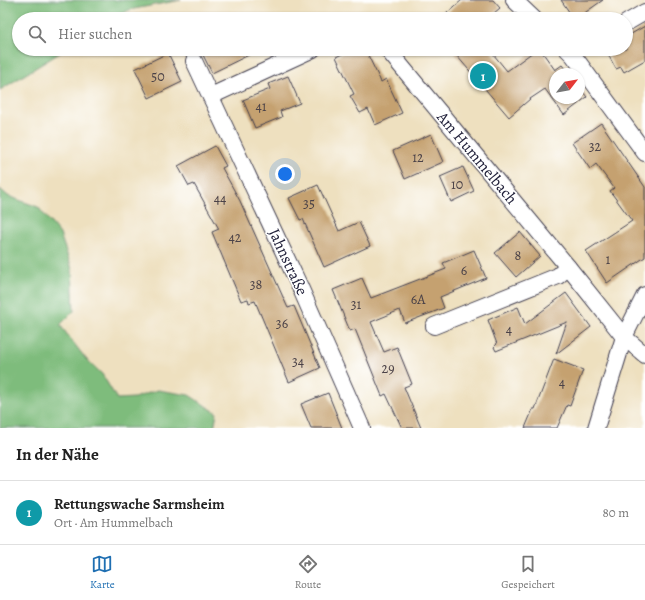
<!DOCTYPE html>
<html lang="de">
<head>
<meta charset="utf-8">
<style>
	:root { --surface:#fff; --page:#f6f6f6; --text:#222; --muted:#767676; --line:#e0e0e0; --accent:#1f6fb2 }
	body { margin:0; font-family:Alegreya,serif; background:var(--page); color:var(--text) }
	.compass { position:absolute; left:549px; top:68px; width:36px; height:36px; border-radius:50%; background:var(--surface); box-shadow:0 1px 3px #0004; rotate:59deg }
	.you { position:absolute; left:285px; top:174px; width:14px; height:14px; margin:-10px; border:3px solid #fff; border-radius:50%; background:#1a73e8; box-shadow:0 0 0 6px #1a73e833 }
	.badge { display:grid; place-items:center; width:26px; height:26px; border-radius:50%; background:var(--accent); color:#fff; font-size:13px; font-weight:700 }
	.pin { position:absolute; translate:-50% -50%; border:2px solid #fff; box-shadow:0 1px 4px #0006 }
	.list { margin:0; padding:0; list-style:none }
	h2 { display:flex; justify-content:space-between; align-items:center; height:52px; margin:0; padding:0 16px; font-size:17px }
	h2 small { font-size:13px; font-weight:400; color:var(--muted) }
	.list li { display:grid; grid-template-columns:26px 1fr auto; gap:12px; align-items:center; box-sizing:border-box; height:64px; padding:0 16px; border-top:1px solid var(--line) }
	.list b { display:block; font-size:15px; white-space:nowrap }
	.list p { margin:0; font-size:13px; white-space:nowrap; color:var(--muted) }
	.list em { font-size:13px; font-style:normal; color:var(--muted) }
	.icon { flex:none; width:22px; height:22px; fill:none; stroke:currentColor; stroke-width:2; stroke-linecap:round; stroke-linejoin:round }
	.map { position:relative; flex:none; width:645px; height:428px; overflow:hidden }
	.search { position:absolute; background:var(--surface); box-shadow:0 1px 3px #0004; left:12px; right:12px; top:12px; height:44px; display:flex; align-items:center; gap:10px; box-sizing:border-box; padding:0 14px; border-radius:22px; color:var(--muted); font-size:15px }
	.sheet { height:116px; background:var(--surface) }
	nav { display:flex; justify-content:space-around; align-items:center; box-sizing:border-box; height:56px; border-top:1px solid var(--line); background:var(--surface); font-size:11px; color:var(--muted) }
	nav a { display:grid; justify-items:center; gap:2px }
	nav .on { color:var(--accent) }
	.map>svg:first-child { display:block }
	.forest { fill:#7ebc7c; stroke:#506f5c }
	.building { fill:#c5a170 }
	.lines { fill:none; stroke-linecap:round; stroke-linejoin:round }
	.minor-casing { stroke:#413e4f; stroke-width:18 }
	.minor { stroke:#fff; stroke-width:16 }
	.labels { text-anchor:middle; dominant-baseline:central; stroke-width:3; stroke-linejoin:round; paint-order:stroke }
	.number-label { font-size:14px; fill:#4b4248 }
	.street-label { font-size:16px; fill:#22223b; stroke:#fff }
</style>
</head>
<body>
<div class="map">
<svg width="645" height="428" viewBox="0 0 645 428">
	<rect width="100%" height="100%" fill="#fff"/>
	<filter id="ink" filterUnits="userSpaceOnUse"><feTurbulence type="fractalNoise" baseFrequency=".025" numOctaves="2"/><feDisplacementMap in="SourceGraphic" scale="8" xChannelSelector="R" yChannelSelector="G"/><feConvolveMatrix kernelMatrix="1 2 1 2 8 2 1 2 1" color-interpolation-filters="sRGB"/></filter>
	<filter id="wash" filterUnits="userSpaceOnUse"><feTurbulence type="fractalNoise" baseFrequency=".012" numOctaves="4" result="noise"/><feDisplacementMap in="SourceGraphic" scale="16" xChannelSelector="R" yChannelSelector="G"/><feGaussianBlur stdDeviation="0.9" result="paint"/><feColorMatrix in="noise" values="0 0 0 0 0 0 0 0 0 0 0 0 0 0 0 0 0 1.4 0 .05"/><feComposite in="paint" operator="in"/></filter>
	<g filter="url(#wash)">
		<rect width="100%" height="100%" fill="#eee0bf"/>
		<g class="forest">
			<path d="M 0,0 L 181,0 L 129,10 L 114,19 L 19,19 L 19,49 L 66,49 L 0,90 Z"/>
			<path d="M 0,189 L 8,196 L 38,207 L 60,234 L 72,269 L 74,311 L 60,325 L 86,359 L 102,374 L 117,399 L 134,398 L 158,390 L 189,395 L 217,413 L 214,428 L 0,428 Z"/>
		</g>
		<g id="blocks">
			<g class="building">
				<path d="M 462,0 L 493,0 L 500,8 L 487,19 L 440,19 Z"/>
				<path d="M 561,0 L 603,0 L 576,19 L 574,19 Z"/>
				<path d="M 645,26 L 645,60 L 624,72 L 621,67 L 616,69 L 605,49 L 626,49 L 626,37 Z"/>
				<path d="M 200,49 L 261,49 L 212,73 Z"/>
				<path d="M 352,49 L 365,49 L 381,82 L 386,79 L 402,113 L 375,125 L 368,109 L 360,113 L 350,96 L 354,94 L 336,57 Z"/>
				<path d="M 451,49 L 489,49 L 507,71 L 537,49 L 540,49 L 555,70 L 562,65 L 569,74 L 555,74 L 555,98 L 579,98 L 579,87 L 587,97 L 564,115 L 545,89 L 530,99 L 509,117 Z"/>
				<path d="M 168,53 L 182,82 L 149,98 L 135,69 Z"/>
				<path d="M 288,76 L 300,103 L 280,111 L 282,117 L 255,128 L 243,100 L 270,89 L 268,84 Z"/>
				<path d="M 601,123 L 645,187 L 645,257 L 607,283 L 586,251 L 632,221 L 610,191 L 614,188 L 596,164 L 590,169 L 572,143 Z"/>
				<path d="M 431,134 L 443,162 L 405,179 L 393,151 Z"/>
				<path d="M 215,146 L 226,166 L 222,168 L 240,201 L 287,306 L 288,308 L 294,306 L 320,368 L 289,382 L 255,301 L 249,303 L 248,299 L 241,301 L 212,232 L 219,229 L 194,184 L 189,186 L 178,166 Z"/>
				<path d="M 463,167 L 474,191 L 451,202 L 440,177 Z"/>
				<path d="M 318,185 L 339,231 L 359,222 L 370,246 L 324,267 L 303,219 L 300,220 L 289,198 Z"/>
				<path d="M 520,232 L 540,256 L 516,277 L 495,253 Z"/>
				<path d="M 474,250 L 486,278 L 440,297 L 444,308 L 405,323 L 400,310 L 371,322 L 384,352 L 397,347 L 412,384 L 404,387 L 421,428 L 402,428 L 386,394 L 382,396 L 355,329 L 350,331 L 333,290 L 362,278 L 371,298 L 446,269 L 443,263 Z"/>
				<path d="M 566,293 L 591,327 L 556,354 L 567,322 L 496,351 L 494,347 L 497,344 L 488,320 L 518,307 L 525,324 Z"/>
				<path d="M 554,359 L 583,370 L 570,406 L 567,405 L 557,428 L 525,428 L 533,409 L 535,409 Z"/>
				<path d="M 328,393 L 342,428 L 311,428 L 301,404 Z"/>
			</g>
		</g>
	</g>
	<g filter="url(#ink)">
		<use href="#blocks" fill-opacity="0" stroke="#413e4f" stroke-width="1"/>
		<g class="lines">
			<g class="minor-casing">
				<g id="minor">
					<path d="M 514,0 L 534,19"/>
					<path d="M 626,23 L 645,12"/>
					<path d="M 387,49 L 568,267 L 624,337 L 645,355"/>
					<path d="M 567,49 L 573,55 L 645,153"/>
					<path d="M 194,61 L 300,287 L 362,428"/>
					<path d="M 211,96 L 313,49"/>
					<path d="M 434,326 L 558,276 L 568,267"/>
					<path d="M 596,428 L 624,337 L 645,295"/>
				</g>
			</g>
			<use href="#minor" class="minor"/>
		</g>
	</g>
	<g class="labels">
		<g class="number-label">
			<text x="158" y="76">50</text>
			<text x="261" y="106">41</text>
			<text x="595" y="146">32</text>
			<text x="418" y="157">12</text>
			<text x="457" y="184">10</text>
			<text x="220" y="198">44</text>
			<text x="309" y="203">35</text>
			<text x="235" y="237">42</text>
			<text x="518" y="255">8</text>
			<text x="608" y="259">1</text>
			<text x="464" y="270">6</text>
			<text x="256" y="284">38</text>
			<text x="418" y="299">6A</text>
			<text x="356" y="304">31</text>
			<text x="282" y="323">36</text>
			<text x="509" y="329">4</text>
			<text x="298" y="361">34</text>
			<text x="388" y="368">29</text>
			<text x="562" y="382">4</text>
		</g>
		<g class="street-label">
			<text transform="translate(477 158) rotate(50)">Am Hummelbach</text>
			<text transform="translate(288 262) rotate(65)">Jahnstraße</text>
		</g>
	</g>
</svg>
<svg class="compass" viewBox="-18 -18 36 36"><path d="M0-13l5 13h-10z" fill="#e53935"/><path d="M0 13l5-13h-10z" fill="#767676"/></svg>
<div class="you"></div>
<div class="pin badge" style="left:483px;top:76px;background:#0f9aa8">1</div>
<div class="search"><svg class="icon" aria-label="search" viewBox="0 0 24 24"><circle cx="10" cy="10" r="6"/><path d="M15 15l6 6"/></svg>Hier suchen</div>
</div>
<section class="sheet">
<h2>In der Nähe<small></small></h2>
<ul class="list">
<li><span class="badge" style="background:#0f9aa8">1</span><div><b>Rettungswache Sarmsheim</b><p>Ort · Am Hummelbach</p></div><em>80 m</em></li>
</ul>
</section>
<nav>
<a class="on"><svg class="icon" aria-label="map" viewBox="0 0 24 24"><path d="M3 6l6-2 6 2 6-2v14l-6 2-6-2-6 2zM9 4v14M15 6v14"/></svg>Karte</a>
<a><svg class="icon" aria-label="directions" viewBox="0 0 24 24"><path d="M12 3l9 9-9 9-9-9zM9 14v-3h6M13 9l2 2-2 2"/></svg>Route</a>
<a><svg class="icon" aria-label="saved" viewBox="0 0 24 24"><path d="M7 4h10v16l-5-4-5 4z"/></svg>Gespeichert</a>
</nav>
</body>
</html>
